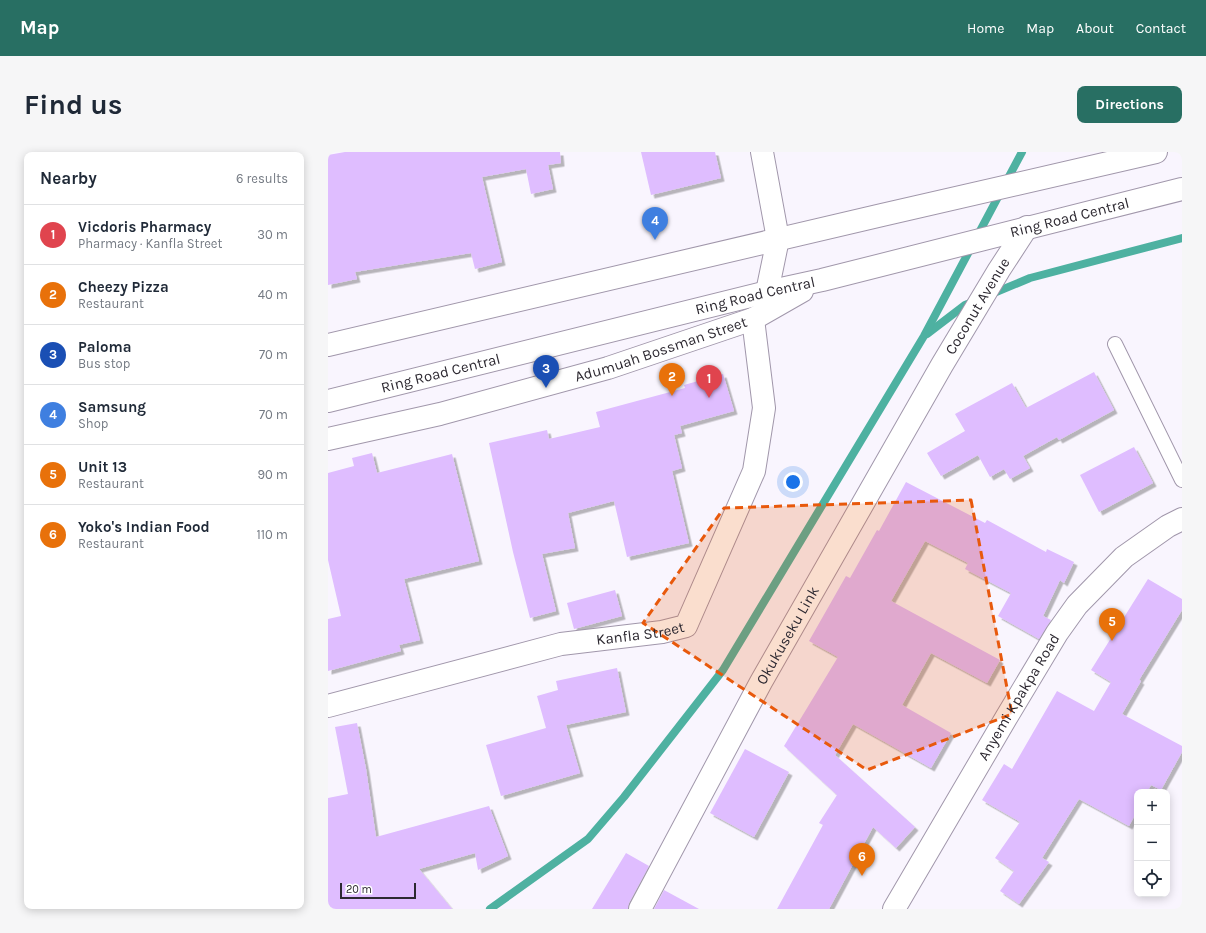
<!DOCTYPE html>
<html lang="en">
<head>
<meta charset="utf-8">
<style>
	:root { --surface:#fff; --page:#f6f6f7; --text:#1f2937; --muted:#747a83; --line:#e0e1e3; --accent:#286f63 }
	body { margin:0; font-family:Karla,sans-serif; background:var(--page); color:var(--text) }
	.controls { position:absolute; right:12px; bottom:12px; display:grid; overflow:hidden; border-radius:8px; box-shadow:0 2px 10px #0003 }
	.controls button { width:36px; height:36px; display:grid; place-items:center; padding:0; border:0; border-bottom:1px solid var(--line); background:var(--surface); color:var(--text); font:20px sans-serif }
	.scale { position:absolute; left:12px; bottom:10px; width:76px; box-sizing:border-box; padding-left:4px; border:2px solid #2d2931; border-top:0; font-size:11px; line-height:14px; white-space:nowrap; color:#2d2931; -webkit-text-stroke:3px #fff; paint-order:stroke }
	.you { position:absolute; left:465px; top:330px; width:14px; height:14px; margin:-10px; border:3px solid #fff; border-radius:50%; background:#1a73e8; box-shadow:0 0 0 6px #1a73e833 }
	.badge { display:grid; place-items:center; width:26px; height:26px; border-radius:50%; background:var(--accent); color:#fff; font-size:13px; font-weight:700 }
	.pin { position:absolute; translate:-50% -33px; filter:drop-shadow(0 1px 2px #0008) }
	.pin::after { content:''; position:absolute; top:21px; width:14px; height:12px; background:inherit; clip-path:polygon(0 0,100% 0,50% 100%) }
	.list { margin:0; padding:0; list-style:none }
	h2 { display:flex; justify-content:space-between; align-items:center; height:52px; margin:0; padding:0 16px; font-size:17px }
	h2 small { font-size:13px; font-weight:400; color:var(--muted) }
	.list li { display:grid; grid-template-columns:26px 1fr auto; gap:12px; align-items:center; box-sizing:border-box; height:60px; padding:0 16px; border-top:1px solid var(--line) }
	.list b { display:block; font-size:15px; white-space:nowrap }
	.list p { margin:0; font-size:13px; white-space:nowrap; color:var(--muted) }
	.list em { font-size:13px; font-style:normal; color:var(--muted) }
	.icon { flex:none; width:22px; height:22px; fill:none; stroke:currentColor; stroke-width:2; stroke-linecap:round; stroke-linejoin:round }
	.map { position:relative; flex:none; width:854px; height:757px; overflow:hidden; border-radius:8px }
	header { display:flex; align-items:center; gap:24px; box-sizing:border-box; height:56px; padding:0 20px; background:var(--accent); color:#fff }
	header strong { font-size:19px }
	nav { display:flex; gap:22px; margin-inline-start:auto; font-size:14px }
	.intro { display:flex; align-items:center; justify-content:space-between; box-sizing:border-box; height:96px; padding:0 24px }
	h1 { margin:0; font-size:28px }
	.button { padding:10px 18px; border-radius:8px; background:var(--accent); color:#fff; font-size:14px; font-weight:700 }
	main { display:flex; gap:24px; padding:0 24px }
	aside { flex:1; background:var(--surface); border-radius:8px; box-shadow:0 2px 10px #0003 }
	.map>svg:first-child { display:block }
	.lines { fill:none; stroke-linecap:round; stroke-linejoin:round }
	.stream { stroke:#4eb1a1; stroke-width:8 }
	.building { fill:#dfbdff; filter:url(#shadow) }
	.lane-casing { stroke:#a197ab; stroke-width:16 }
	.street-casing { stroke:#a197ab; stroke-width:24 }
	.primary-casing { stroke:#a197ab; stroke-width:24 }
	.lane { stroke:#fff; stroke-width:14 }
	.street { stroke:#fff; stroke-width:22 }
	.primary { stroke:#fff; stroke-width:22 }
	.marked { fill:#e8590c; fill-opacity:0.2; stroke:#e8590c; stroke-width:3; stroke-dasharray:8 5; stroke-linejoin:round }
	.labels { text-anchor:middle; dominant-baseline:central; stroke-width:3.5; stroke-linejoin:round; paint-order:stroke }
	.street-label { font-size:15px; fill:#2d2931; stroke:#fff }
</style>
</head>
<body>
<header>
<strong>Map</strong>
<nav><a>Home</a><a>Map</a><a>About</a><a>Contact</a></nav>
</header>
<div class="intro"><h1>Find us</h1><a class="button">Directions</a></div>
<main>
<aside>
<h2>Nearby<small>6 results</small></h2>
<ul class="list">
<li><span class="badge" style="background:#e0444e">1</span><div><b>Vicdoris Pharmacy</b><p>Pharmacy · Kanfla Street</p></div><em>30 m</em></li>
<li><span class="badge" style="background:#e8710a">2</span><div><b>Cheezy Pizza</b><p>Restaurant</p></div><em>40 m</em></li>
<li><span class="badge" style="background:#1a4fb4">3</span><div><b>Paloma</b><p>Bus stop</p></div><em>70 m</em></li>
<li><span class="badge" style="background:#3f7fe0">4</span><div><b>Samsung</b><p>Shop</p></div><em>70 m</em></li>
<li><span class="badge" style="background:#e8710a">5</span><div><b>Unit 13</b><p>Restaurant</p></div><em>90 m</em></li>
<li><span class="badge" style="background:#e8710a">6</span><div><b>Yoko's Indian Food</b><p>Restaurant</p></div><em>110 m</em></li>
</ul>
</aside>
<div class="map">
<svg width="854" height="757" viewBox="0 0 854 757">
	<defs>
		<filter id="shadow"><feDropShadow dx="3.5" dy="3.5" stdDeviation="0" flood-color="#0004"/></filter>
	</defs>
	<rect width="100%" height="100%" fill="#f9f5fe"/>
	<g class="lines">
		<g class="stream">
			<path d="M 661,143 L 702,126 L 854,86"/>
			<path d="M 599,182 L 637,153 L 647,149"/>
			<path d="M 162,757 L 260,687 L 296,645 L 395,518 L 596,184 L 694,0"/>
		</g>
	</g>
	<g class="building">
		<path d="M 17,0 L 232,0 L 233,11 L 220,13 L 225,37 L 203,42 L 198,17 L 154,25 L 174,110 L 147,117 L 143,101 L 27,120 L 29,127 L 0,133 L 0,3 Z"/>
		<path d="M 313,0 L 387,0 L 393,26 L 323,43 Z"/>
		<path d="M 766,220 L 786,258 L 731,288 L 729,285 L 695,304 L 702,316 L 682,327 L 676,317 L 662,325 L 650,303 L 613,324 L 599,301 L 637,279 L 627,262 L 684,231 L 698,256 Z"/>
		<path d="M 395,222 L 406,259 L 352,274 L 354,281 L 346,283 L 354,316 L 344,319 L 361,391 L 299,405 L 286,349 L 240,361 L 247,396 L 214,402 L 228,459 L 202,466 L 185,400 L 161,291 L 219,278 L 221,287 L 272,275 L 268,260 L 357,236 L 356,233 Z"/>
		<path d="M 806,295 L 825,331 L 771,360 L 752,323 Z"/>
		<path d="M 44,301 L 49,321 L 124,302 L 151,409 L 76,427 L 92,488 L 71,493 L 73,499 L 0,519 L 0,467 L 13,464 L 0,408 L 0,321 L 26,314 L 24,306 Z"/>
		<path d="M 578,330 L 657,371 L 659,368 L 718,400 L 719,397 L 746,410 L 736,431 L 732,428 L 715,464 L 723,468 L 711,487 L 670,464 L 683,441 L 637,417 L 640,411 L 597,389 L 563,449 L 672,508 L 659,531 L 603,501 L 574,553 L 623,581 L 603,616 L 525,572 L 507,603 L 587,675 L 568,696 L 545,675 L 501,757 L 449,757 L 495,673 L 491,671 L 509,643 L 456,594 L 510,505 L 481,489 L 518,424 L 522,426 L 549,378 L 551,379 Z"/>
		<path d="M 820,427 L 854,447 L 854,458 L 811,528 L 813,529 L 794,562 L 854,594 L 854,600 L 833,638 L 823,633 L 819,640 L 809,640 L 809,659 L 801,674 L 751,647 L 714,706 L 721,710 L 691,752 L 672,739 L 686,719 L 667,706 L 692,670 L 654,648 L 676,612 L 684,617 L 729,539 L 766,559 L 783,530 L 763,518 Z"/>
		<path d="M 287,438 L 294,464 L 246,477 L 239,451 Z"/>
		<path d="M 289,516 L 298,560 L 238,573 L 252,621 L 173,644 L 158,593 L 218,576 L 209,544 L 230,538 L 228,529 Z"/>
		<path d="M 29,571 L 38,617 L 48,685 L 161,654 L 180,704 L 150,718 L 147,701 L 91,717 L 124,757 L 0,757 L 0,646 L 20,642 L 7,575 Z"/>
		<path d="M 417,597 L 461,620 L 426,685 L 382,661 Z"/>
		<path d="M 298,701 L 321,714 L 301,751 L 300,757 L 264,757 Z"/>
		<path d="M 336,738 L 371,757 L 326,757 Z"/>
	</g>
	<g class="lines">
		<g class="lane-casing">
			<path id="lane" d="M 787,192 L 854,328"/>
		</g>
		<g class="street-casing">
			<g id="street">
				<path d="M 434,0 L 450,87 L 439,140"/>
				<path id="s1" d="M 0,554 L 233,492 L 334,480 L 358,474 L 426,319 L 436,256 L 425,167"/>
				<path id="s2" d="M 312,757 L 433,530 L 614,213 L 671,118 L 699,75"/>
				<path id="s3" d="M 566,757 L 678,566 L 729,481 L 749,453 L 796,405 L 840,374 L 854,367"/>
			</g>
		</g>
		<g class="primary-casing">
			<g id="primary">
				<path d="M 0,193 L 554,63 L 828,0"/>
				<path id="s4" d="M 0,249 L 439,140 L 494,128 L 854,37"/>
				<path id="s5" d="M 0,287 L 112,262 L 280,216 L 425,167 L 474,139"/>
			</g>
		</g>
		<use href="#lane" class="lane"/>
		<use href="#street" class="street"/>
		<use href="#primary" class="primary"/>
	</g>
	<path class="marked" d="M 643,348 L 684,562 L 539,618 L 315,471 L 396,356 Z"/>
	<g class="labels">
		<g class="street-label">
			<text stroke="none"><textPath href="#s4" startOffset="764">Ring Road Central</textPath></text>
			<text stroke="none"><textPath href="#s4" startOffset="440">Ring Road Central</textPath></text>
			<text stroke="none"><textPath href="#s2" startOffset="691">Coconut Avenue</textPath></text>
			<text stroke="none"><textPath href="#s5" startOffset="345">Adumuah Bossman Street</textPath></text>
			<text stroke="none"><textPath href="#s4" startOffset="116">Ring Road Central</textPath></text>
			<text stroke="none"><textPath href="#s1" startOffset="321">Kanfla Street</textPath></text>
			<text stroke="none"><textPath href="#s2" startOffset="311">Okukuseku Link</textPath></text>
			<text stroke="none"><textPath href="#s3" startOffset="246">Anyemi Kpakpa Road</textPath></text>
		</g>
	</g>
</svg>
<div class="controls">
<button>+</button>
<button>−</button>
<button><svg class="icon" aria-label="locate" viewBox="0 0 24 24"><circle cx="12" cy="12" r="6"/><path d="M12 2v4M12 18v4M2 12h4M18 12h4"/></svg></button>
</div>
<div class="scale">20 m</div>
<div class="you"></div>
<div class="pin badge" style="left:381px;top:246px;background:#e0444e">1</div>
<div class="pin badge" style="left:344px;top:244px;background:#e8710a">2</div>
<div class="pin badge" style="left:218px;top:236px;background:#1a4fb4">3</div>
<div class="pin badge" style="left:327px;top:88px;background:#3f7fe0">4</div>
<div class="pin badge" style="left:784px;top:489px;background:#e8710a">5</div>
<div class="pin badge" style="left:534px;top:724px;background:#e8710a">6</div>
</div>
</main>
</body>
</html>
